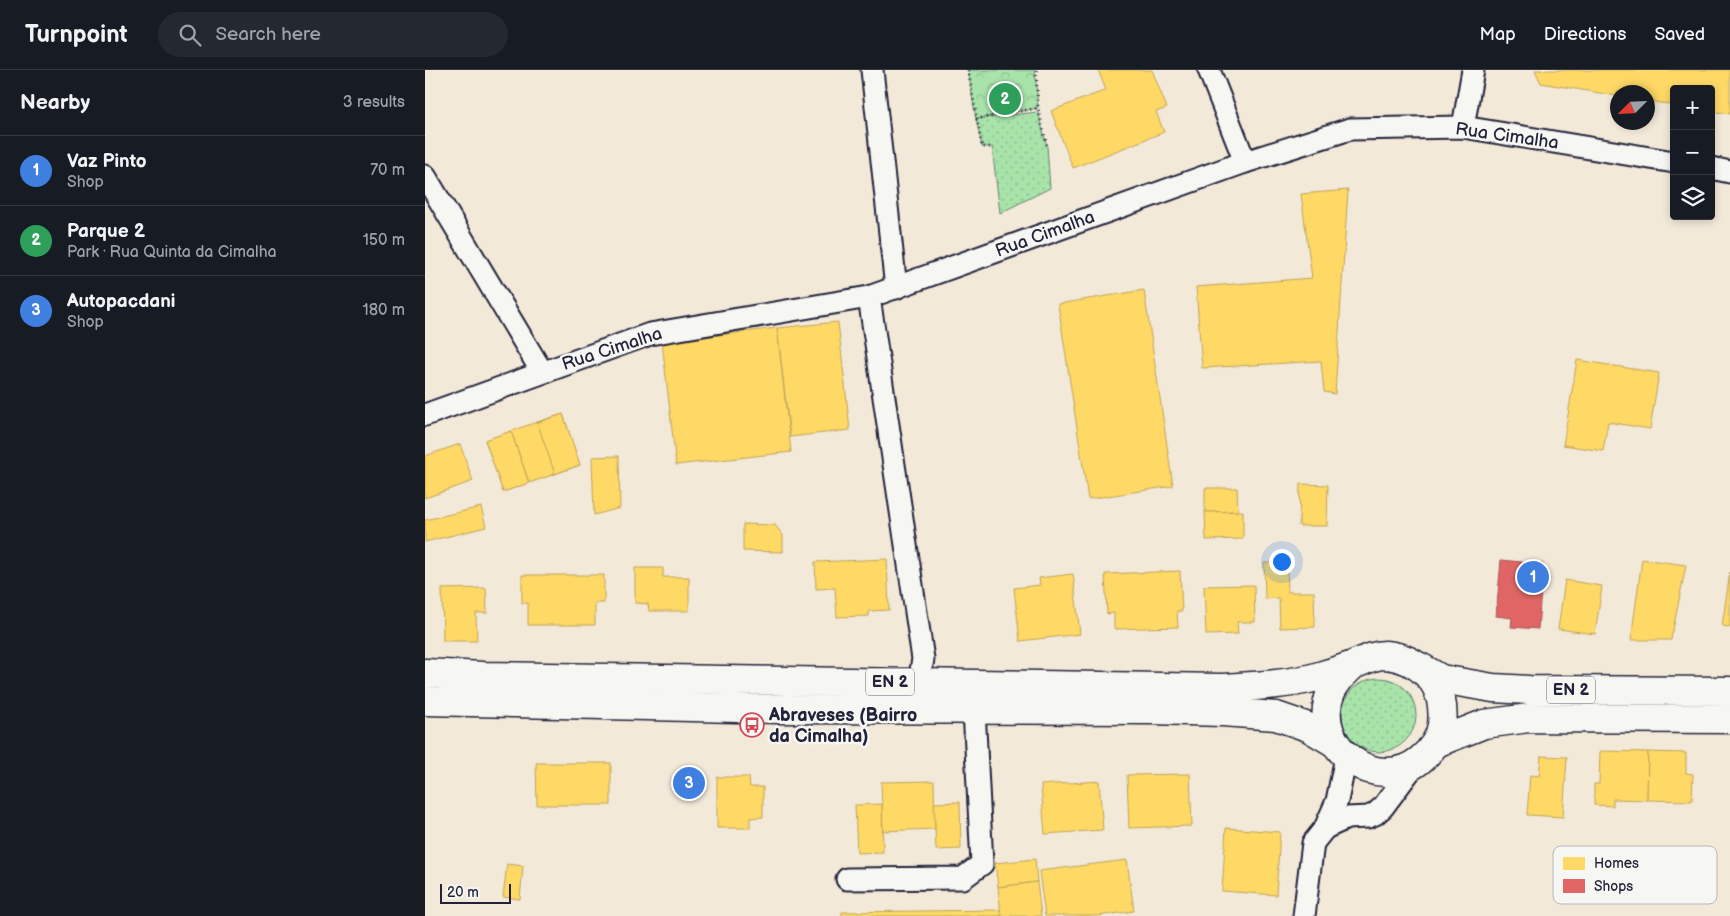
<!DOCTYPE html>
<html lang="en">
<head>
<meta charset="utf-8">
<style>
	:root { --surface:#171b24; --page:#242831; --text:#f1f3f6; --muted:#9ea1a6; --line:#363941; --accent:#0b8043 }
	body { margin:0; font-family:"Balsamiq Sans",sans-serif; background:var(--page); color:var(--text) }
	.controls { position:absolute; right:15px; top:15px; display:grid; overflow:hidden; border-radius:5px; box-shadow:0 2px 8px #0003 }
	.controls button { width:45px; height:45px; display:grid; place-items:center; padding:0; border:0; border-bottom:1px solid var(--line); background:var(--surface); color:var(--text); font:25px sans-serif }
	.compass { position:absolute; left:1185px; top:15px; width:45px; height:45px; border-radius:50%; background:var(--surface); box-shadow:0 2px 8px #0003; rotate:246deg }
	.scale { position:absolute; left:15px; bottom:12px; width:71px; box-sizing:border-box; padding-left:5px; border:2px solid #22223b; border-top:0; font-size:14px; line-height:18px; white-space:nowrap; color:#22223b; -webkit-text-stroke:4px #f6f6f2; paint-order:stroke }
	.you { position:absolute; left:856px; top:491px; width:18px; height:18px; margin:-12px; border:4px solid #fff; border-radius:50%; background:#1a73e8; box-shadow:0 0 0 8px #1a73e833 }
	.badge { display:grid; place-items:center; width:32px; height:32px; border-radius:50%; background:var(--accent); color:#fff; font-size:16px; font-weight:700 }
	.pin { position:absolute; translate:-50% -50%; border:2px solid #fff; box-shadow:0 1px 5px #0006 }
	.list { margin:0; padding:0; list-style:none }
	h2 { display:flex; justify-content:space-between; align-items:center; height:65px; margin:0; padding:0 20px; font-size:21px }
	h2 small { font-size:16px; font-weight:400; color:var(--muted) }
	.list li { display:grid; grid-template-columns:32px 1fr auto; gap:15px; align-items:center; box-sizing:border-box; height:70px; padding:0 20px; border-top:1px solid var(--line) }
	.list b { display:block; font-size:19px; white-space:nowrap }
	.list p { margin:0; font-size:16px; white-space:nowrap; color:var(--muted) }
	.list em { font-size:16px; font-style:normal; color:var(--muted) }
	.icon { flex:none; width:28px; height:28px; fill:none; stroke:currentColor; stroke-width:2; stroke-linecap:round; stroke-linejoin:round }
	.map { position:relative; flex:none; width:1305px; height:846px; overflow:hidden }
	header { display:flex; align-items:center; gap:30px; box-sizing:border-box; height:70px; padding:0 25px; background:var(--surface); border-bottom:1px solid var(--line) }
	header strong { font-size:24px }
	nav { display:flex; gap:28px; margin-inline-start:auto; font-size:18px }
	.search { width:350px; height:45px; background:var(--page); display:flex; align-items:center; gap:12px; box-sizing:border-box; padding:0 18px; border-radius:28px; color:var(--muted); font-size:19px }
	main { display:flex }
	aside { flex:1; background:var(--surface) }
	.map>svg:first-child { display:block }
	.grass { fill:url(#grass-dots); stroke:#658272 }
	.forest { fill:url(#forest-crowns); stroke:#658272 }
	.homes { fill:#ffd966; stroke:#bda259 }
	.shops { fill:#e06666; stroke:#a75259 }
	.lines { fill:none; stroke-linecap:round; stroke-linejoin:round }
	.minor-casing { stroke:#22223b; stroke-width:25 }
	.primary-casing { stroke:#22223b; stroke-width:31 }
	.path { stroke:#22223b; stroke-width:3; stroke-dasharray:1 4; stroke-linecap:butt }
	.minor { stroke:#f6f6f2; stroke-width:21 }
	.primary { stroke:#f6f6f2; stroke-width:28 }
	.labels { text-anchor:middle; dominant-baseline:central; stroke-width:5; stroke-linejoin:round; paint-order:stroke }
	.shield { fill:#f6f6f2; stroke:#626272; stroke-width:1 }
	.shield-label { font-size:16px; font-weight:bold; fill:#22223b }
	.street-label { font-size:18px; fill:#22223b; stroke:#f6f6f2 }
	.poi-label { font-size:18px; font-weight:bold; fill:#22223b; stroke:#f6f6f2; text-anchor:start }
	.key { fill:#f6f6f2; stroke:#b6b6bb; stroke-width:1 }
	.key-label { font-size:14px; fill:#22223b }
</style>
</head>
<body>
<header>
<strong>Turnpoint</strong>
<div class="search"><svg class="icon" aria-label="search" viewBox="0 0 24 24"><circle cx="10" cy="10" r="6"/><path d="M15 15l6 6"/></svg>Search here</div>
<nav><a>Map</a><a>Directions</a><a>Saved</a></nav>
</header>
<main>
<aside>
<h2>Nearby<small>3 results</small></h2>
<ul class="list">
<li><span class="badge" style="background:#3f7fe0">1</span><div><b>Vaz Pinto</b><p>Shop</p></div><em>70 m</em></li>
<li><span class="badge" style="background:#2e9e5b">2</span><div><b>Parque 2</b><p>Park · Rua Quinta da Cimalha</p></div><em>150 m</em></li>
<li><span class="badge" style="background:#3f7fe0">3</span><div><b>Autopacdani</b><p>Shop</p></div><em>180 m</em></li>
</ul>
</aside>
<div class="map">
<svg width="1305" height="846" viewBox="0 0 1305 846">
	<defs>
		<pattern id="grass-dots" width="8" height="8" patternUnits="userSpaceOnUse" patternTransform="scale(1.25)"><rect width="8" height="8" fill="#a8e3a9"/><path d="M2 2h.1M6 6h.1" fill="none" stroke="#90c292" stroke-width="1.8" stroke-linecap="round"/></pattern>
		<pattern id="forest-crowns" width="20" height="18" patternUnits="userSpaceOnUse" patternTransform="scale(1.25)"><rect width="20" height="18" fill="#a8e3a9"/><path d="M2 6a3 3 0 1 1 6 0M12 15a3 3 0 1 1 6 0" fill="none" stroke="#90c292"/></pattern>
	</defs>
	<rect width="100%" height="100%" fill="#f3e9d9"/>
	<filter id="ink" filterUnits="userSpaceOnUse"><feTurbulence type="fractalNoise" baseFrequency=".02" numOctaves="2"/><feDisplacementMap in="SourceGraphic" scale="10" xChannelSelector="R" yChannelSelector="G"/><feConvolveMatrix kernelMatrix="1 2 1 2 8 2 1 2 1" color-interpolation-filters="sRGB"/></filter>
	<g filter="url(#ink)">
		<g class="grass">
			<path d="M 613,42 L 622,76 L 625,118 L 575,143 L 567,77 L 557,77 L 551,49 Z"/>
			<circle cx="954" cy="645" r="37"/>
		</g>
		<path class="forest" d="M 543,0 L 610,0 L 613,38 L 551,49 Z"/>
		<g class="homes">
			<path d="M 673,0 L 727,0 L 742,38 L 731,42 L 739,62 L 648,98 L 626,41 L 681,20 Z"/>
			<path d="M 1110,0 L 1305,0 L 1305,44 L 1286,41 L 1286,19 L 1249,19 L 1249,35 L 1222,31 L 1222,22 L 1192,22 L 1192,26 L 1116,13 Z"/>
			<path d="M 923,120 L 910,324 L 899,322 L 896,291 L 777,298 L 771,217 L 887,208 L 876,124 Z"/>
			<path d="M 719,220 L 748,416 L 663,429 L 633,234 Z"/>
			<path d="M 413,252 L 425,360 L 365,367 L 352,258 Z"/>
			<path d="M 352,258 L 366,382 L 251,395 L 237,272 Z"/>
			<path d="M 1152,290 L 1234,303 L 1225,359 L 1183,352 L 1178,381 L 1138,375 Z"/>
			<path d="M 138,344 L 155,395 L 130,404 L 112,352 Z"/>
			<path d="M 138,344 L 155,395 L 78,422 L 60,370 Z"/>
			<path d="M 112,352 L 130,404 L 104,413 L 86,361 Z"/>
			<path d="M 86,361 L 104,413 L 78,422 L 60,370 Z"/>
			<path d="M 35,374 L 48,411 L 0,428 L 0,386 Z"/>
			<path d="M 194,386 L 195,438 L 169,445 L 167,387 Z"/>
			<path d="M 875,414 L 903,415 L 902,456 L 874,456 Z"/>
			<path d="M 780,418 L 812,418 L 813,441 L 780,442 Z"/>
			<path d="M 56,437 L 61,457 L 0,472 L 0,450 Z"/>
			<path d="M 818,441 L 818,469 L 781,470 L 780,442 Z"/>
			<path d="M 318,454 L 350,455 L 358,465 L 358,482 L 318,481 Z"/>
			<path d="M 462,489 L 464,540 L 444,541 L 444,546 L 412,547 L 410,518 L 391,519 L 390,492 Z"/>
			<path d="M 1217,489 L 1261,495 L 1246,570 L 1206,570 Z"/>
			<path d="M 862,492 L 863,522 L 889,522 L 890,557 L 855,558 L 854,528 L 840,529 L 839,493 Z"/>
			<path d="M 210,498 L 238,498 L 238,507 L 264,507 L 264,541 L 224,541 L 223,534 L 210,533 Z"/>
			<path d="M 755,501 L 757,541 L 752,541 L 753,557 L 689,559 L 689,543 L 682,544 L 680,504 Z"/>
			<path d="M 1305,502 L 1305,557 L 1297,556 Z"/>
			<path d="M 648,504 L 655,564 L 595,571 L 589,518 L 615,515 L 614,508 Z"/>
			<path d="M 97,505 L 179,505 L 179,533 L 170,533 L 170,555 L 103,555 L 103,533 L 97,533 Z"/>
			<path d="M 1140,510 L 1177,516 L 1170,564 L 1133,559 Z"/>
			<path d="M 829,515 L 830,552 L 812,552 L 813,564 L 781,565 L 779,516 Z"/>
			<path d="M 61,518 L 62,543 L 51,543 L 52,571 L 18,571 L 17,519 Z"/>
			<path d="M 1175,681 L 1223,682 L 1222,730 L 1188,729 L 1188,736 L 1169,735 L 1169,714 L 1174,714 Z"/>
			<path d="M 1223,682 L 1261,683 L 1261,703 L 1268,704 L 1267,731 L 1222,730 Z"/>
			<path d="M 1116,686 L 1142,687 L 1138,747 L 1102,745 L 1105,705 L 1114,706 Z"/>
			<path d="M 111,693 L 186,693 L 186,735 L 112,735 Z"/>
			<path d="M 765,704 L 767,756 L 704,758 L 702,705 Z"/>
			<path d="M 292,707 L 324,707 L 325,717 L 338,717 L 338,747 L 325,748 L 325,758 L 292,758 Z"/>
			<path d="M 509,711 L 510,759 L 458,761 L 456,712 Z"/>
			<path d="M 674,711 L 678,760 L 620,764 L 616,715 Z"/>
			<path d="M 535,732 L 536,779 L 511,780 L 509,733 Z"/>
			<path d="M 457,734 L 458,782 L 432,783 L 430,735 Z"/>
			<path d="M 801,758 L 855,762 L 851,825 L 797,821 Z"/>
			<path d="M 610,789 L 612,812 L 573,817 L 570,793 Z"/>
			<path d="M 702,790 L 709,841 L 673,846 L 620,846 L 614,801 Z"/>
			<path d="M 82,794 L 98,796 L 95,829 L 78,827 Z"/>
			<path d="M 612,812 L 616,846 L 576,846 L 573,817 Z"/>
			<path d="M 575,840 L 576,846 L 417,846 L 417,842 Z"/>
		</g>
		<path class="shops" d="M 1076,490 L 1118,494 L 1113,559 L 1086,557 L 1087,548 L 1071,546 Z"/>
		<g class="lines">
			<g class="minor-casing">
				<g id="minor">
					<path d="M 447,0 L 471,218"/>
					<path d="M 784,0 L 820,92"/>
					<path d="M 1038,57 L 1048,0"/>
					<path d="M 1286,98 L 1305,102"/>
					<path d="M 0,106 L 117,302"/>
					<path d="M 444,227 L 498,589 L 494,612"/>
					<path d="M 0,345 L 225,264 L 444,227 L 820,92 L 925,59 L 1038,57 L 1249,92"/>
					<path d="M 900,758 L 922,748 L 943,747 L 950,744 L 958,737 L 990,694"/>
					<path d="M 422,809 L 538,808 L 557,794 L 549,639"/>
					<path d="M 879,846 L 888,773 L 900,758 L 912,731 L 921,687"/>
				</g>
			</g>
			<g class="primary-casing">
				<g id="primary">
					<path d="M 995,597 L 1016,609 L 1068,618 L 1104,620 L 1305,621"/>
					<path d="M 0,603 L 58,606 L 797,618 C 827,616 858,615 888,608 C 901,604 915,600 928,595 C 938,591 948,585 960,585 C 977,586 992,594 1003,605 C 1016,618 1019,638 1017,655 C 1015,669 1006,681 995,690 C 951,726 884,675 906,622 C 911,611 918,604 927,596"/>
					<path d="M 0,631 L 354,639 L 727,640 L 798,642 L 851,646 L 883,657 L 910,673"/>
					<path d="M 1011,673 L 1059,654 L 1104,648 L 1305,649"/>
				</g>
			</g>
			<g class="path">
				<path d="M 543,0 L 557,77 L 567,77"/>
				<path d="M 611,0 L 613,38 L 622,76"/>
				<path d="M 551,49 L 613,38"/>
			</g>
			<use href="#minor" class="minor"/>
			<use href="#primary" class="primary"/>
		</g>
	</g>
	<defs>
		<g id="bus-ring" transform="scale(1.25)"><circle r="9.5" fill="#f6f6f2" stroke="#d1495b" stroke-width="1.5"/><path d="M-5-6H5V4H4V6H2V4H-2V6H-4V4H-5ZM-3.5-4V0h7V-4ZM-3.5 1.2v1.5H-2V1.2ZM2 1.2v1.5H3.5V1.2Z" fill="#d1495b"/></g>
	</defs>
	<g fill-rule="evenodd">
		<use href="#bus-ring" x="327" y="655"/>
	</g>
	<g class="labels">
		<g class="shield">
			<rect x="441" y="598.5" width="48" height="27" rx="4"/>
			<rect x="1122" y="606.5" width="48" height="27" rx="4"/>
		</g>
		<g class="shield-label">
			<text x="465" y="612">EN 2</text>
			<text x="1146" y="620">EN 2</text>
		</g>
		<g class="street-label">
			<text transform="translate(1082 66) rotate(8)">Rua Cimalha</text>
			<text transform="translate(620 164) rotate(-20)">Rua Cimalha</text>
			<text transform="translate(187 279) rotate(-18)">Rua Cimalha</text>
		</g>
		<g class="poi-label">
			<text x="344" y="645">Abraveses (Bairro<tspan x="344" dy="21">da Cimalha)</tspan></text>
		</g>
	</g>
	<rect x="1128" y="776" width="164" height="58" rx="8" class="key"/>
	<rect x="1138" y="787" width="22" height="13" fill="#ffd966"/>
	<rect x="1138" y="809" width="22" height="14" fill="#e06666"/>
	<g class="key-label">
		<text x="1169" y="798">Homes</text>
		<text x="1169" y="821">Shops</text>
	</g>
</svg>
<div class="controls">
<button>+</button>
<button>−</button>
<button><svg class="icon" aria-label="layers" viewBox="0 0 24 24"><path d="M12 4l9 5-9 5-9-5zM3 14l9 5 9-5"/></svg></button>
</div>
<svg class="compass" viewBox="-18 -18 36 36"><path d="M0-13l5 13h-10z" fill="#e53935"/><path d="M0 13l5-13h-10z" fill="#9ea1a6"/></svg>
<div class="scale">20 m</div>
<div class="you"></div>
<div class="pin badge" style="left:1108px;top:507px;background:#3f7fe0">1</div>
<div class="pin badge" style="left:580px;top:29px;background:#2e9e5b">2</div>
<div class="pin badge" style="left:264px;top:713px;background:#3f7fe0">3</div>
</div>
</main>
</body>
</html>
